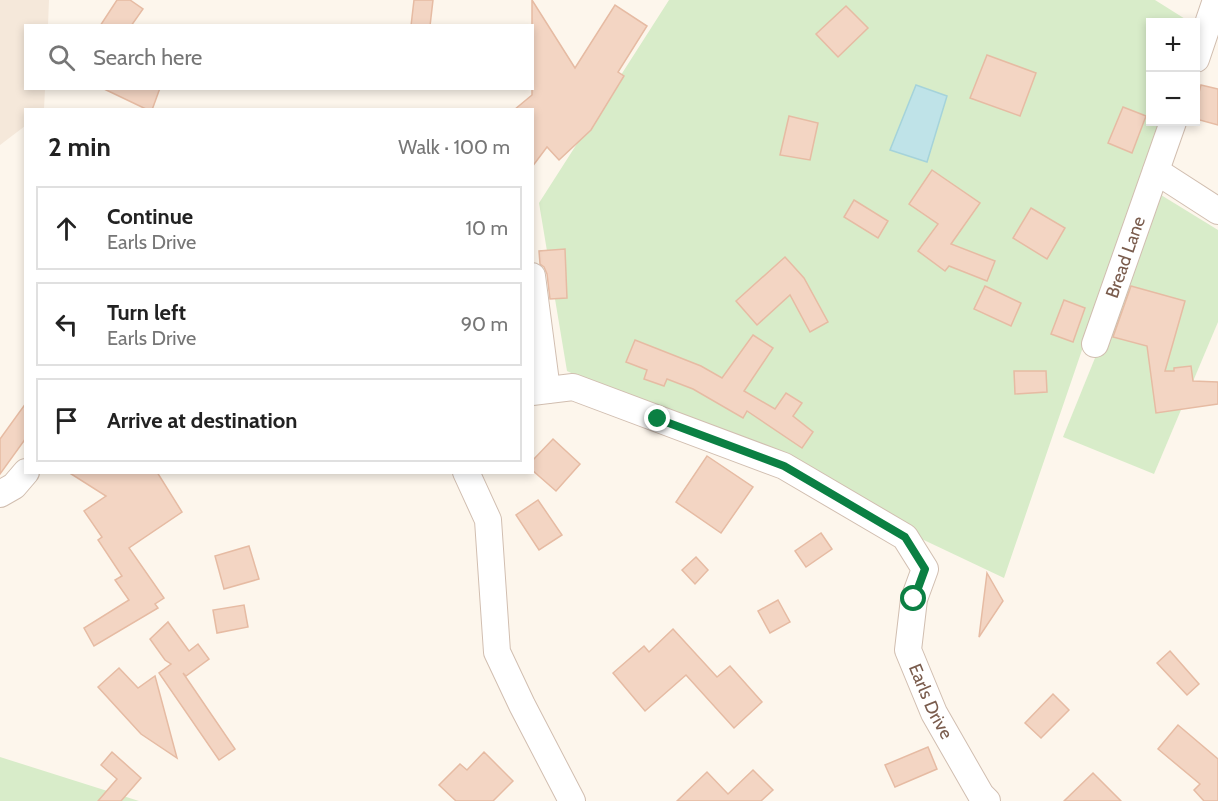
<!DOCTYPE html>
<html lang="en">
<head>
<meta charset="utf-8">
<style>
	:root { --surface:#fff; --page:#f6f6f6; --text:#222; --muted:#767676; --line:#e0e0e0 }
	body { margin:0; font-family:Cabin,sans-serif; background:var(--page); color:var(--text) }
	.controls { position:absolute; right:18px; top:18px; display:grid; overflow:hidden; border-radius:0px; box-shadow:0 3px 9px #0003 }
	.controls button { width:54px; height:54px; display:grid; place-items:center; padding:0; border:0; border-bottom:2px solid var(--line); background:var(--surface); color:var(--text); font:30px sans-serif }
	.stop { position:absolute; width:18px; height:18px; margin:-14px; border:4px solid #0b8043; border-radius:50%; background:#fff }
	.stop.end { background:#0b8043; border-color:#fff; box-shadow:0 2px 6px #0008 }
	.list { margin:0; padding:0; list-style:none }
	h2 { display:flex; justify-content:space-between; align-items:center; height:78px; margin:0; padding:0 24px; font-size:26px }
	h2 small { font-size:20px; font-weight:400; color:var(--muted) }
	.list li { display:grid; grid-template-columns:39px 1fr auto; gap:18px; align-items:center; box-sizing:border-box; height:84px; margin:0 12px 12px; padding:0 12px; border:2px solid var(--line); border-radius:0px }
	.list b { display:block; font-size:22px; white-space:nowrap }
	.list p { margin:0; font-size:20px; white-space:nowrap; color:var(--muted) }
	.list em { font-size:20px; font-style:normal; color:var(--muted) }
	.icon { flex:none; width:33px; height:33px; fill:none; stroke:currentColor; stroke-width:2; stroke-linecap:round; stroke-linejoin:round }
	.map { position:relative; flex:none; width:1218px; height:801px; overflow:hidden }
	.search { position:absolute; background:var(--surface); box-shadow:0 3px 9px #0003; left:24px; top:24px; width:510px; height:66px; display:flex; align-items:center; gap:15px; box-sizing:border-box; padding:0 21px; border-radius:0px; color:var(--muted); font-size:22px }
	.panel { position:absolute; background:var(--surface); box-shadow:0 3px 9px #0003; left:24px; top:108px; width:510px; height:366px; border-radius:0px }
	.map>svg:first-child { display:block }
	.residential { fill:#f5e8da }
	.green { fill:#d8ecc9 }
	.water { fill:#bfe3e8; stroke:#a5d3da; stroke-width:1.5 }
	.building { fill:#f3d5c3; stroke:#e6bba3; stroke-width:1.5 }
	.lines { fill:none; stroke-linecap:round; stroke-linejoin:round }
	.minor-casing { stroke:#d1beb0; stroke-width:28 }
	.minor { stroke:#fff; stroke-width:26 }
	.route { stroke:#0b8043; stroke-width:8 }
	.labels { text-anchor:middle; dominant-baseline:central; stroke-width:4.5; stroke-linejoin:round; paint-order:stroke }
	.street-label { font-size:18px; fill:#7a5c4d; stroke:#fffaf3 }
</style>
</head>
<body>
<div class="map">
<svg width="1218" height="801" viewBox="0 0 1218 801">
	<rect width="100%" height="100%" fill="#fdf6ec"/>
	<path class="residential" d="M 0,0 L 49,0 L 48,25 L 26,26 L 26,88 L 45,89 L 44,109 L 26,110 L 25,126 L 0,145 Z"/>
	<g class="green">
		<path d="M 669,0 L 1155,0 L 1190,22 L 1150,22 L 1150,122 L 1160,122 L 1004,578 L 567,371 L 539,203 Z"/>
		<path d="M 1161,195 L 1218,230 L 1218,322 L 1154,474 L 1063,437 Z"/>
		<path d="M 0,757 L 139,801 L 0,801 Z"/>
	</g>
	<path class="water" d="M 916,85 L 947,96 L 927,162 L 890,150 Z"/>
	<g class="building">
		<path d="M 117,0 L 130,0 L 143,9 L 131,26 L 100,26 Z"/>
		<path d="M 414,0 L 433,0 L 430,26 L 411,26 Z"/>
		<path d="M 532,0 L 575,68 L 615,5 L 647,26 L 618,72 L 624,76 L 591,130 L 559,160 L 547,147 L 532,167 L 532,110 L 514,110 L 532,95 Z"/>
		<path d="M 846,6 L 868,28 L 838,57 L 816,34 Z"/>
		<path d="M 987,55 L 1036,73 L 1020,116 L 970,98 Z"/>
		<path d="M 1201,85 L 1218,89 L 1218,125 L 1196,119 L 1196,104 Z"/>
		<path d="M 102,88 L 160,88 L 152,110 L 148,110 Z"/>
		<path d="M 1123,107 L 1146,116 L 1132,153 L 1108,143 Z"/>
		<path d="M 789,116 L 818,123 L 810,160 L 780,155 Z"/>
		<path d="M 932,170 L 980,203 L 951,244 L 995,261 L 987,281 L 949,266 L 945,271 L 918,251 L 938,224 L 909,204 Z"/>
		<path d="M 854,200 L 888,221 L 878,238 L 844,217 Z"/>
		<path d="M 1031,208 L 1065,228 L 1047,259 L 1013,238 Z"/>
		<path d="M 565,249 L 567,298 L 550,299 L 547,274 L 544,267 L 540,264 L 539,251 Z"/>
		<path d="M 785,257 L 804,278 L 828,322 L 810,332 L 790,295 L 757,325 L 736,301 Z"/>
		<path d="M 985,286 L 1021,303 L 1011,326 L 974,309 Z"/>
		<path d="M 1131,286 L 1185,301 L 1165,371 L 1174,371 L 1174,368 L 1191,366 L 1193,381 L 1218,382 L 1218,404 L 1156,413 L 1147,346 L 1113,337 Z"/>
		<path d="M 1064,300 L 1085,308 L 1073,342 L 1051,334 Z"/>
		<path d="M 753,335 L 773,348 L 744,391 L 775,409 L 786,393 L 802,403 L 793,416 L 813,432 L 802,448 L 747,411 L 743,418 L 693,389 L 667,379 L 664,386 L 644,379 L 647,370 L 626,362 L 635,340 L 701,366 L 722,378 Z"/>
		<path d="M 1014,371 L 1046,371 L 1047,392 L 1015,394 Z"/>
		<path d="M 26,403 L 26,438 L 0,474 L 0,439 Z"/>
		<path d="M 553,439 L 580,464 L 556,491 L 532,470 L 532,461 Z"/>
		<path d="M 707,456 L 753,487 L 721,533 L 676,502 Z"/>
		<path d="M 68,472 L 157,472 L 182,512 L 129,548 L 164,598 L 155,604 L 158,608 L 94,646 L 84,628 L 129,600 L 115,580 L 122,576 L 98,540 L 102,537 L 84,511 L 106,496 Z"/>
		<path d="M 538,500 L 562,535 L 539,550 L 516,515 Z"/>
		<path d="M 821,533 L 832,549 L 806,567 L 795,551 Z"/>
		<path d="M 249,546 L 259,579 L 224,589 L 215,556 Z"/>
		<path d="M 696,557 L 708,570 L 695,584 L 682,570 Z"/>
		<path d="M 987,573 L 1003,601 L 979,637 Z"/>
		<path d="M 778,600 L 790,622 L 770,633 L 758,611 Z"/>
		<path d="M 244,605 L 248,627 L 217,633 L 213,610 Z"/>
		<path d="M 168,622 L 189,651 L 198,644 L 209,659 L 186,676 L 183,673 L 235,749 L 219,760 L 159,673 L 171,664 L 165,660 L 150,639 Z"/>
		<path d="M 673,629 L 717,677 L 730,666 L 762,702 L 734,728 L 686,675 L 645,711 L 613,673 L 644,646 L 649,652 Z"/>
		<path d="M 1170,651 L 1199,684 L 1187,695 L 1157,663 Z"/>
		<path d="M 119,668 L 138,688 L 155,676 L 177,758 L 141,734 L 98,687 Z"/>
		<path d="M 1053,694 L 1069,710 L 1041,738 L 1025,723 Z"/>
		<path d="M 1178,725 L 1218,759 L 1218,801 L 1204,801 L 1194,790 L 1200,784 L 1158,749 Z"/>
		<path d="M 928,747 L 937,769 L 895,787 L 885,765 Z"/>
		<path d="M 112,752 L 141,778 L 121,801 L 98,801 L 117,779 L 101,765 Z"/>
		<path d="M 484,752 L 513,781 L 493,801 L 456,801 L 439,785 L 460,764 L 467,770 Z"/>
		<path d="M 753,770 L 773,790 L 761,801 L 677,801 L 707,772 L 728,794 Z"/>
		<path d="M 1093,773 L 1121,801 L 1064,801 Z"/>
	</g>
	<g class="lines">
		<g class="minor-casing">
			<g id="minor">
				<path d="M 1196,59 L 1216,0"/>
				<path d="M 1156,171 L 1218,211"/>
				<path d="M 532,276 L 547,390"/>
				<path id="s1" d="M 1095,344 L 1173,122"/>
				<path id="s2" d="M 532,392 L 573,387 L 784,466 L 905,537 L 925,569 L 914,599 L 908,650 L 934,713 L 981,795 L 987,801"/>
				<path d="M 466,472 L 488,520 L 497,652 L 522,705 L 572,801"/>
				<path d="M 0,494 L 14,486 L 26,472"/>
			</g>
		</g>
		<use href="#minor" class="minor"/>
	</g>
	<g class="lines">
		<path class="route" d="M 658,419 L 784,466 L 905,537 L 925,569 L 914,599"/>
	</g>
	<g class="labels">
		<g class="street-label">
			<text stroke="none"><textPath href="#s1" startOffset="92">Bread Lane</textPath></text>
			<text stroke="none"><textPath href="#s2" startOffset="584">Earls Drive</textPath></text>
		</g>
	</g>
</svg>
<div class="controls">
<button>+</button>
<button>−</button>
</div>
<div class="stop" style="left:914px;top:599px"></div>
<div class="stop end" style="left:658px;top:419px"></div>
<div class="search"><svg class="icon" aria-label="search" viewBox="0 0 24 24"><circle cx="10" cy="10" r="6"/><path d="M15 15l6 6"/></svg>Search here</div>
<section class="panel">
<h2>2 min<small>Walk · 100 m</small></h2>
<ul class="list">
<li><svg class="icon" aria-label="ahead" viewBox="0 0 24 24"><path d="M12 20V5M6 11l6-6 6 6"/></svg><div><b>Continue</b><p>Earls Drive</p></div><em>10 m</em></li>
<li><svg class="icon" aria-label="left" viewBox="0 0 24 24"><path d="M17 20v-9H6M10 6l-5 5 5 5"/></svg><div><b>Turn left</b><p>Earls Drive</p></div><em>90 m</em></li>
<li><svg class="icon" aria-label="arrive" viewBox="0 0 24 24"><path d="M6 21V4h12l-3 4 3 4H6"/></svg><div><b>Arrive at destination</b></div></li>
</ul>
</section>
</div>
</body>
</html>
